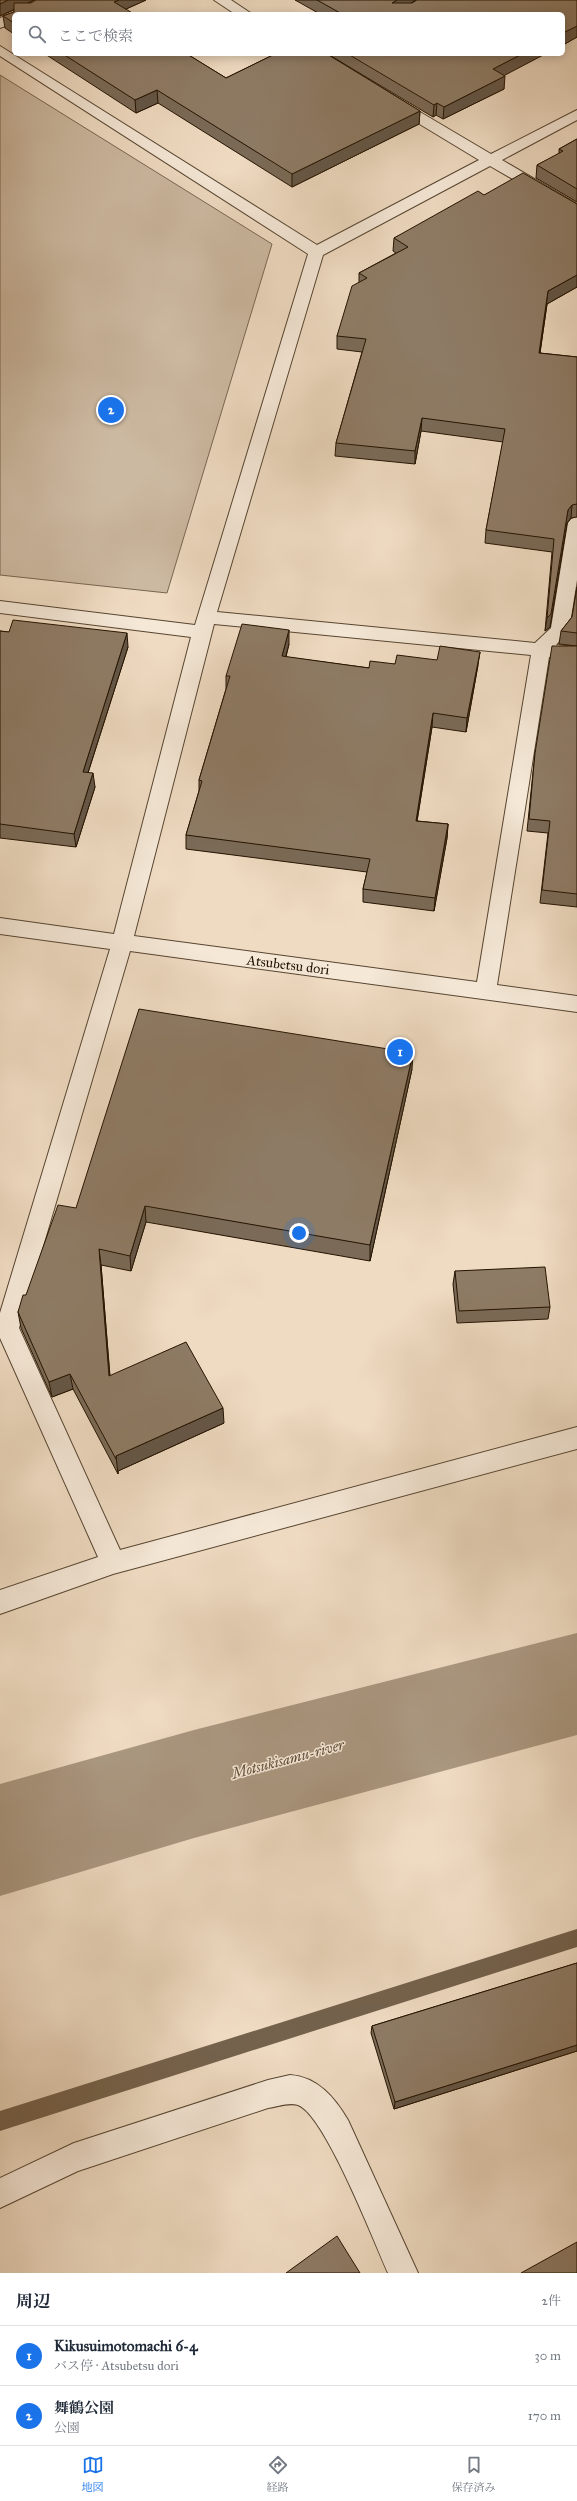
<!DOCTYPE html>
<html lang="ja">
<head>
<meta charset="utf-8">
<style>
	:root { --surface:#fff; --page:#f2f2f3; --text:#1f2937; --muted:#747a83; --line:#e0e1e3; --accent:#1a73e8 }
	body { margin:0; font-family:"IM FELL Great Primer","Noto Serif JP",serif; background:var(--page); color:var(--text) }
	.you { position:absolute; left:299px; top:1233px; width:14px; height:14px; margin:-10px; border:3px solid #fff; border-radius:50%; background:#1a73e8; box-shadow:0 0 0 6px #1a73e833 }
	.badge { display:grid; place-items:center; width:26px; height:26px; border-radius:50%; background:var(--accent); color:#fff; font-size:13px; font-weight:700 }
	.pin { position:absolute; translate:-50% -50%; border:2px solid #fff; box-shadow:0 1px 4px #0006 }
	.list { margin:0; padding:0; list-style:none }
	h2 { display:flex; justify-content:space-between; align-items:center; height:52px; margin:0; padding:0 16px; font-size:17px }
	h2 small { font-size:13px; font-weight:400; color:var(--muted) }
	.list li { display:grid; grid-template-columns:26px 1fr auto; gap:12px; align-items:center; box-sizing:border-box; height:60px; padding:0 16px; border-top:1px solid var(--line) }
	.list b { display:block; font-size:15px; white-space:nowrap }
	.list p { margin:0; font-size:13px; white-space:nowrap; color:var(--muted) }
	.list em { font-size:13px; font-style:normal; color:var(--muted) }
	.icon { flex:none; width:22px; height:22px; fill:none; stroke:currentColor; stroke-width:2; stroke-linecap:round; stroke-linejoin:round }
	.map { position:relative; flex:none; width:577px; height:2273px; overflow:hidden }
	.search { position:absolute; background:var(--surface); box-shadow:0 2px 10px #0003; left:12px; right:12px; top:12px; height:44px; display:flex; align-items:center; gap:10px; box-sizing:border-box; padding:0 14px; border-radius:6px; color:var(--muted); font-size:15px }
	.sheet { height:172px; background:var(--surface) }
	nav { display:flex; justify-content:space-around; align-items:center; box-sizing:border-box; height:56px; border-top:1px solid var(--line); background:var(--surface); font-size:11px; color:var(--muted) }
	nav a { display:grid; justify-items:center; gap:2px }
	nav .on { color:var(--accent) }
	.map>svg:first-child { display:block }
	.green { fill:#ccb9a1; stroke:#786651 }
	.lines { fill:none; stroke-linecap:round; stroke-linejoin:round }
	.stream { fill:#74624d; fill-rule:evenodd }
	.river { fill:#aa9780; fill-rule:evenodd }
	.minor-casing { stroke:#574531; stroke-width:2 }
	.minor { fill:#f5e8d7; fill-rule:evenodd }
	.wall { fill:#7a6a57; stroke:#241301 }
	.shaded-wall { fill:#635647; stroke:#241301 }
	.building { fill:#8e7b65; stroke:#241301 }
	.labels { text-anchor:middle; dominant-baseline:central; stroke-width:3; stroke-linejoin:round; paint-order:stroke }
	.street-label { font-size:14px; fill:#241301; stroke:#f5e8d7 }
	.water-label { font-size:15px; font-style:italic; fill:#604e3a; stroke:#f5e8d7 }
</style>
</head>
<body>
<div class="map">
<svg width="577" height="2273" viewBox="0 0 577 2273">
	<rect width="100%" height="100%" fill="#efdbc2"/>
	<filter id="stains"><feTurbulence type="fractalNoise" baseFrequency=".005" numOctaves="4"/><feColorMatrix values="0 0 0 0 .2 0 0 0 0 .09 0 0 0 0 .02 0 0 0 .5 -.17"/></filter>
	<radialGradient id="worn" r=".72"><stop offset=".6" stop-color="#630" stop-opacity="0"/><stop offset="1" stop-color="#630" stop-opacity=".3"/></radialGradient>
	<path class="green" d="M 0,75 L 272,244 L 167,593 L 0,575 Z"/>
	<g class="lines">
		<path class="stream" d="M 577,1929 L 577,1947 L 0,2131 L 0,2111 Z"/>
		<path class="river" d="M 577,1633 L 577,1735 L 194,1838 L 0,1896 L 0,1784 L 194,1730 Z"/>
		<g class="minor-casing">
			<g id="minor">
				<path d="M 214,0 L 231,0 L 252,14 L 235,14 Z"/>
				<path d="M 14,13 L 19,14 L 14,14 L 14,23 L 0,28 L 0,18 Z"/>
				<path d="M 0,46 L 317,245 L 479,160 L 388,105 L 386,102 L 388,99 L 398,99 L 491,154 L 577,110 L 577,120 L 502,160 L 577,204 L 577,216 L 490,166 L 323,255 L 217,612 L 535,643 L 551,628 L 568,523 L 571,519 L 577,517 L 577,580 L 569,630 L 556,645 L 577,647 L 577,659 L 549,657 L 497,985 L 577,996 L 577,1012 L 130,951 L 19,1328 L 120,1550 L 577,1427 L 577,1449 L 113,1574 L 0,1614 L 0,1590 L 98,1557 L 0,1338 L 0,1313 L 110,949 L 0,934 L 0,918 L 114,934 L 191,637 L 0,613 L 0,601 L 195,625 L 308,254 L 0,56 ZM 214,624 L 531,655 L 477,982 L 134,936 Z"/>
				<path d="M 290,2075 C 318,2077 335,2098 348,2120 L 418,2273 L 388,2273 C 374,2242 325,2115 298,2105 C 288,2102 277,2107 268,2108 L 78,2171 L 0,2208 L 0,2178 L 74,2143 L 268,2080 Z"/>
			</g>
		</g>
		<use href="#minor" class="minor"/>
	</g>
	<g class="wall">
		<path d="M 0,0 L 34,0 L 28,3 L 31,3 L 36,0 L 146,0 L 126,9 L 14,14 L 14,34 L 5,28 L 3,16 L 14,12 L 14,10 L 0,16 Z"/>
		<path d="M 295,0 L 416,0 L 411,3 L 577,0 L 577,37 L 563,45 L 563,14 L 320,14 Z"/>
		<path d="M 45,54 L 187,54 L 226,78 L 275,54 L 545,54 L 503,75 L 504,89 L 443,119 L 436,115 L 433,117 L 331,56 L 420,111 L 419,124 L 292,187 L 158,103 L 136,113 Z"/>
		<path d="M 577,139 L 577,202 L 536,178 L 537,165 L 559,154 L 559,149 Z"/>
		<path d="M 484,195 L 577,204 L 577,287 L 547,304 L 540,353 L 577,357 L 577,517 L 571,518 L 567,523 L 550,627 L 545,631 L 552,552 L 485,543 L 486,530 L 503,442 L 421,431 L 415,464 L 335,456 L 336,443 L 362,352 L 337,349 L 337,336 L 359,282 L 359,273 L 396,253 L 393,251 L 394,238 Z"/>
		<path d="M 577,587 L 577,646 L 559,644 L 561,631 L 572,617 Z"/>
		<path d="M 0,631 L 128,647 L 88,773 L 95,787 L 76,847 L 0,838 Z"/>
		<path d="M 289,644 L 286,657 L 369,668 L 395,664 L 478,665 L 466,732 L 432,727 L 417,821 L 448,824 L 447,838 L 434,911 L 363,902 L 363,889 L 367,872 L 186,849 L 186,835 L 199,791 L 199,780 L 226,689 L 226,676 Z"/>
		<path d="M 577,646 L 577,907 L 540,903 L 548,833 L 527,831 L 535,753 Z"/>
		<path d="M 412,1069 L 370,1261 L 146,1222 L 131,1271 L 101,1265 L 110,1376 L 224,1423 L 118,1471 L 118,1474 L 73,1389 L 52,1397 L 21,1328 L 18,1312 L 26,1295 L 76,1208 Z"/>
		<path d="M 455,1271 L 550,1307 L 548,1319 L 457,1323 L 453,1284 Z"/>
		<path d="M 577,1963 L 577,2051 L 394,2109 L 371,2033 L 372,2026 Z"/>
	</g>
	<g class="shaded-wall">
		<path d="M 8,0 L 34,0 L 0,16 L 0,4 Z"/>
		<path d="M 119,0 L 146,0 L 115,14 L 114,2 Z"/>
		<path d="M 397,0 L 416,0 L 393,14 L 392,3 Z"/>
		<path d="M 577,26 L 577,37 L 563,45 L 563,33 Z"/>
		<path d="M 522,54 L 545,54 L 492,82 L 493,69 Z"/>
		<path d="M 505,76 L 504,89 L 443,119 L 444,107 Z"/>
		<path d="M 157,90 L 158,103 L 136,113 L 135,100 Z"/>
		<path d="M 437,103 L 436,115 L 433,117 L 434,105 Z"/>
		<path d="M 420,111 L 419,124 L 292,187 L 292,174 Z"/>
		<path d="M 577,275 L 577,287 L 547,304 L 538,366 L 548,291 Z"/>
		<path d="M 422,418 L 421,431 L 415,464 L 415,451 Z"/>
		<path d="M 572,505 L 571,518 L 567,523 L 550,627 L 545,631 L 547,618 L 568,510 Z"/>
		<path d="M 289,630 L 289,644 L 282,670 L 282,656 Z"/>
		<path d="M 127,633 L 128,647 L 84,785 L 83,772 Z"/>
		<path d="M 480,652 L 478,665 L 466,732 L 467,718 Z"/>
		<path d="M 433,713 L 432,727 L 415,834 L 416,821 Z"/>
		<path d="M 93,773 L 95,787 L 76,847 L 74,834 Z"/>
		<path d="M 448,824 L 447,838 L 434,911 L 435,898 Z"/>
		<path d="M 413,1053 L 412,1069 L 370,1261 L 370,1245 Z"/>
		<path d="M 145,1206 L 146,1222 L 131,1271 L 130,1256 Z"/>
		<path d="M 99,1249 L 101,1265 L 111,1391 L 109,1376 Z"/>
		<path d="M 70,1374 L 73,1389 L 52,1397 L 49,1382 Z"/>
		<path d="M 223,1408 L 224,1423 L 118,1471 L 118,1474 L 116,1456 Z"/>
		<path d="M 577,2045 L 577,2051 L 394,2109 L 395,2102 Z"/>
	</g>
	<g class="building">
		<path d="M 0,0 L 8,0 L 0,4 Z"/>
		<path d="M 36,0 L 119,0 L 114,2 L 134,14 L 14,14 L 14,23 L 3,16 L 14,12 L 14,3 L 31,3 Z"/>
		<path d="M 317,0 L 397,0 L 392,3 L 412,3 L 417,0 L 577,0 L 577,26 L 563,33 L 563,14 L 342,14 Z"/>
		<path d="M 63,54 L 187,54 L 226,78 L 275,54 L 327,54 L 420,111 L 292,174 L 157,90 L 135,100 Z"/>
		<path d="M 348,54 L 522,54 L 493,69 L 505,76 L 444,107 L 437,103 L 434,105 Z"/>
		<path d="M 577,139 L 577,189 L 537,165 L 563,151 L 559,149 Z"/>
		<path d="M 523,173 L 577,204 L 577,275 L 548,291 L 539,353 L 577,357 L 577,504 L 572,505 L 568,510 L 551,614 L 547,618 L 554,539 L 486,530 L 505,429 L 422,418 L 415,451 L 336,443 L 366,339 L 337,336 L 352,286 L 367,278 L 359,273 L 408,247 L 394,238 L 478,191 L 484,195 Z"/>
		<path d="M 577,587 L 577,633 L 561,631 L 572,617 Z"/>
		<path d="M 13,620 L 127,633 L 83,772 L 93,773 L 74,834 L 0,824 L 0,631 L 9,632 Z"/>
		<path d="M 242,624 L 289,630 L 282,656 L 369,668 L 370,661 L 395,664 L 397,655 L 437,660 L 440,646 L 480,652 L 467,718 L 433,713 L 416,821 L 448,824 L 435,898 L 363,889 L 370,859 L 186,835 L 202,781 L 199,780 L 230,676 L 226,676 Z"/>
		<path d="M 552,646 L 577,646 L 577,894 L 542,890 L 550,821 L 529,819 L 535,753 Z"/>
		<path d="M 139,1009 L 413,1053 L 370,1245 L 145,1206 L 130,1256 L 99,1249 L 109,1376 L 186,1342 L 223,1408 L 116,1456 L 116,1459 L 70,1374 L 49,1382 L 18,1312 L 23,1295 L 26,1295 L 58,1205 L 76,1208 Z"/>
		<path d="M 545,1267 L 550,1307 L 459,1311 L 455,1271 Z"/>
		<path d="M 577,1963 L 577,2045 L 395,2102 L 372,2026 Z"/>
		<path d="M 337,2236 L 360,2273 L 286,2273 Z"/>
		<path d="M 577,2242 L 577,2273 L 521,2273 Z"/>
	</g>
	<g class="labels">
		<g class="street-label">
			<text transform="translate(288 965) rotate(7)">Atsubetsu dori</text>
		</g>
		<g class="water-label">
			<text transform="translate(288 1759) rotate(-15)">Motsukisamu-river</text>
		</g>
	</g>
	<rect width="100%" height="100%" filter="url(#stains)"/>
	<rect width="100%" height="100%" fill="url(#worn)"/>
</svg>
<div class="you"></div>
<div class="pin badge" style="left:400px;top:1052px">1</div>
<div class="pin badge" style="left:111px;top:410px">2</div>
<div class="search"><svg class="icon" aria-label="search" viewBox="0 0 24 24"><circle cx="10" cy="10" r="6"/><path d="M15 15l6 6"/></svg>ここで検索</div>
</div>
<section class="sheet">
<h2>周辺<small>2件</small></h2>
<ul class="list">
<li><span class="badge">1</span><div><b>Kikusuimotomachi 6-4</b><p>バス停 · Atsubetsu dori</p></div><em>30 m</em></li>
<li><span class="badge">2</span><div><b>舞鶴公園</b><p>公園</p></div><em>170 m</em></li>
</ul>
</section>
<nav>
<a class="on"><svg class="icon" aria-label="map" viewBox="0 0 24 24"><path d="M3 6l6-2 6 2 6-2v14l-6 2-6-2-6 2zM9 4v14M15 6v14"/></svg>地図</a>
<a><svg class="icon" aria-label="directions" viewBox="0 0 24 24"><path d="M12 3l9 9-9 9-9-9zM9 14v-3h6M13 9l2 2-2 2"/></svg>経路</a>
<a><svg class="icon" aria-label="saved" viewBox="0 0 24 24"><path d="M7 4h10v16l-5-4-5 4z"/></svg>保存済み</a>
</nav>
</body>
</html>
